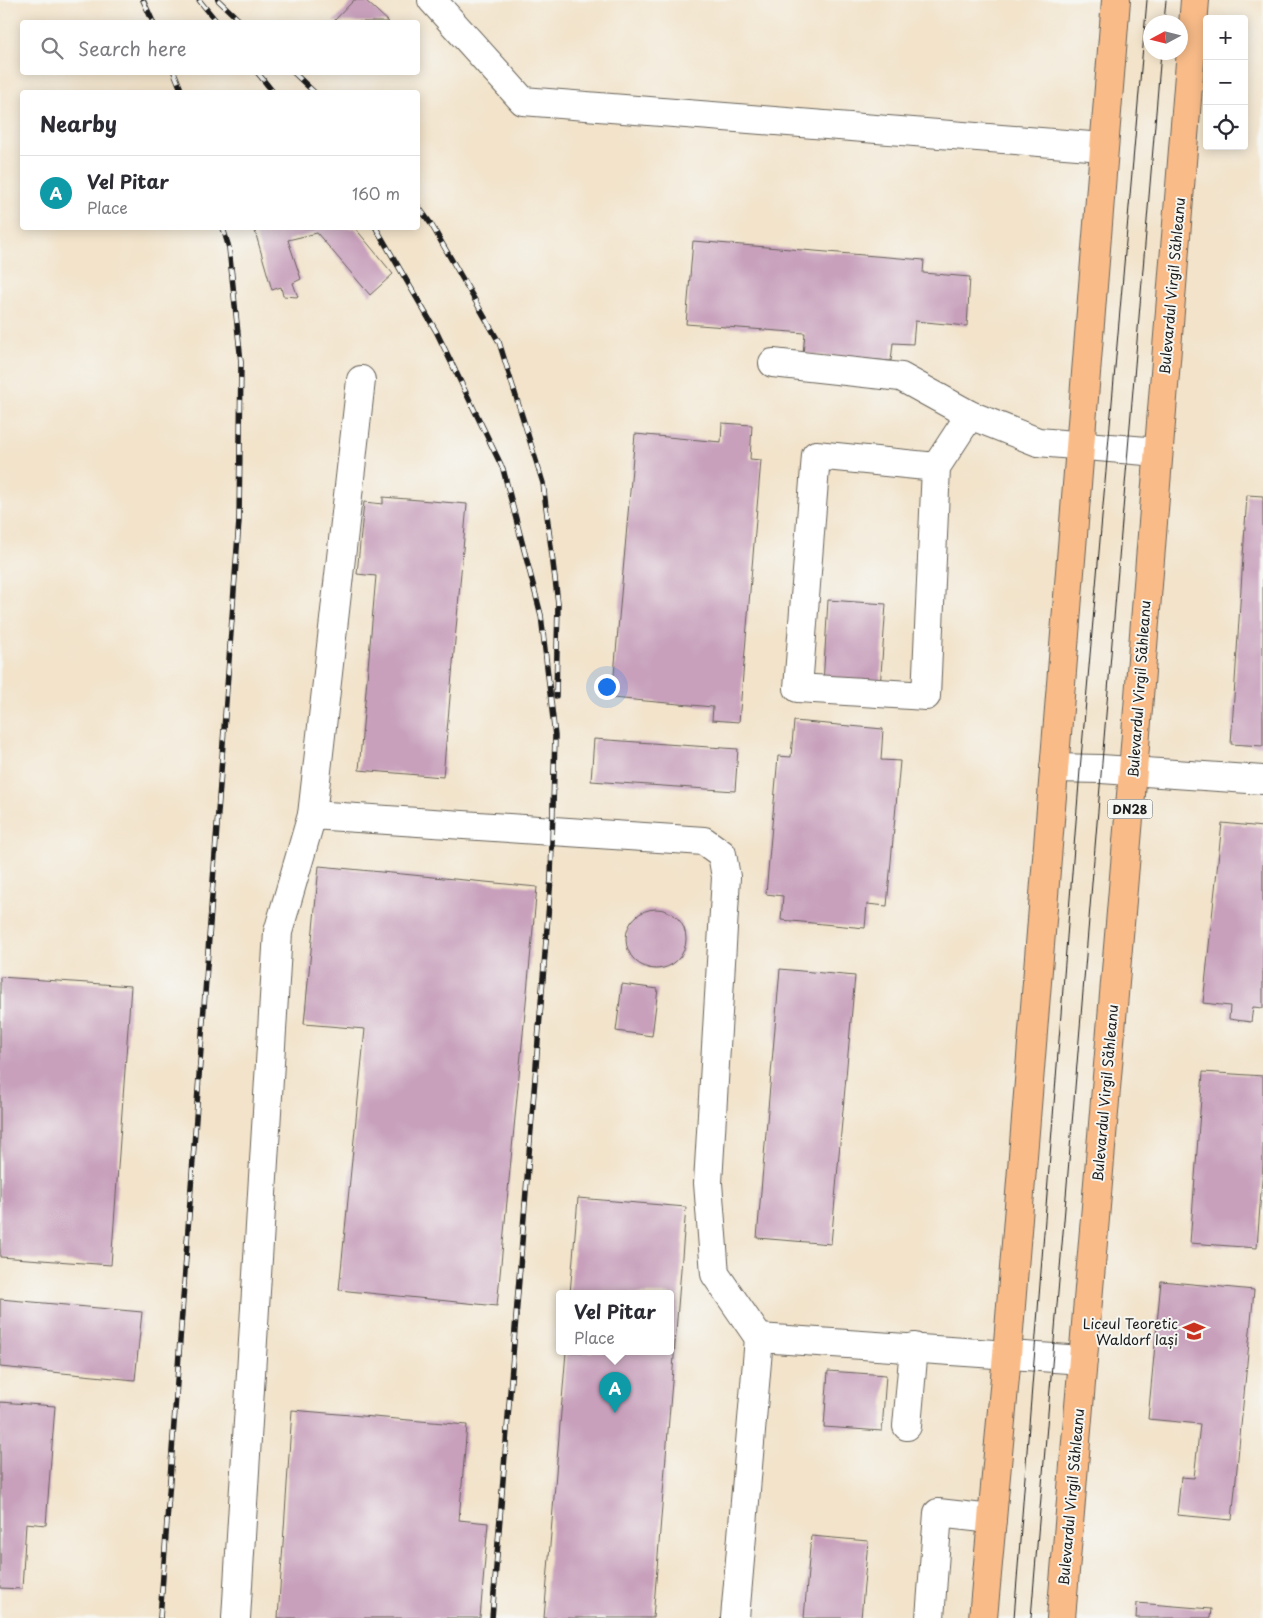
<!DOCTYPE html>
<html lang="en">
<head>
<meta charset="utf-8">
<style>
	:root { --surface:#fff; --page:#f7f7f7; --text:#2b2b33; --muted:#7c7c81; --line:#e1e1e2; --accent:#c8321e }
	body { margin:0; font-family:"Playpen Sans",sans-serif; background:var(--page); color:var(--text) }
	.controls { position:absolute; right:15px; top:15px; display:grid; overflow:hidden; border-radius:5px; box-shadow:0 2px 12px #0003 }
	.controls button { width:45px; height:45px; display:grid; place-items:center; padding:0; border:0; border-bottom:1px solid var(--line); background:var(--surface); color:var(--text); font:25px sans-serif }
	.compass { position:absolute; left:1143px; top:15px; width:45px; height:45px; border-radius:50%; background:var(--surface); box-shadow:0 2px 12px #0003; rotate:263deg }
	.you { position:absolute; left:606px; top:686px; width:18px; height:18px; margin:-12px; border:4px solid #fff; border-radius:50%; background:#1a73e8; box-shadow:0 0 0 8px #1a73e833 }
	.badge { display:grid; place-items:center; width:32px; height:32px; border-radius:50%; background:var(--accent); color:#fff; font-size:16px; font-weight:700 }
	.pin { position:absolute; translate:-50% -41px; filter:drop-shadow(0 1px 2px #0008) }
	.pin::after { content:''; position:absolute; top:26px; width:18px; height:15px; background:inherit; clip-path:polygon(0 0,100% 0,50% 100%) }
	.popup { position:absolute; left:556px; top:1290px; width:118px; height:65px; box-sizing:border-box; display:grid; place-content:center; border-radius:5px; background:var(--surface); filter:drop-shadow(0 1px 4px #0005); font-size:16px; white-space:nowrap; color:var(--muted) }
	.popup b { font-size:19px; color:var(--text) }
	.popup::after { content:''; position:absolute; left:50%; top:100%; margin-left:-10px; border:10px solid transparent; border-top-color:var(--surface) }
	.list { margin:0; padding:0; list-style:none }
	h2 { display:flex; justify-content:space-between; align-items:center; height:65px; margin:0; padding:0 20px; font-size:21px }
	h2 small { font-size:16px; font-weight:400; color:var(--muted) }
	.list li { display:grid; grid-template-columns:32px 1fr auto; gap:15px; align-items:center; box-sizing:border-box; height:75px; padding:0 20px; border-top:1px solid var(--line) }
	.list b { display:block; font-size:19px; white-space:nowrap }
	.list p { margin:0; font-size:16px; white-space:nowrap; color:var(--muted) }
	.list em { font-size:16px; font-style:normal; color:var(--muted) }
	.icon { flex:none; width:28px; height:28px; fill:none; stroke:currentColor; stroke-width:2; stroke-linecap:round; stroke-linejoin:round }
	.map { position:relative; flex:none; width:1263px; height:1618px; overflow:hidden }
	.search { position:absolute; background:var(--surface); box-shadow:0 2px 12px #0003; left:20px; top:20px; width:400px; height:55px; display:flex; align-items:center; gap:12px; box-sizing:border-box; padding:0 18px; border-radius:5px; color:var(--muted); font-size:19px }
	.panel { position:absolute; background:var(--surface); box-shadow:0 2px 12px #0003; left:20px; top:90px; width:400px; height:140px; border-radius:5px }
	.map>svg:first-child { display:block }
	.building { fill:#c8a0bc }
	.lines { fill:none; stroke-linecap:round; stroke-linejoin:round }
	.minor-casing { stroke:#676259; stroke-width:30 }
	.major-casing { stroke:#676259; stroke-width:30 }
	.minor { stroke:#fff; stroke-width:28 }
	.major { stroke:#f9bc89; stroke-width:28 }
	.tram { stroke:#1c1c1c; stroke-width:1 }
	.rail-casing { stroke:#1c1c1c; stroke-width:5.5 }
	.rail { stroke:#f6f6f2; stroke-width:4; stroke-dasharray:11; stroke-linecap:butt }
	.labels { text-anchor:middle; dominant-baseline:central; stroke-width:4; stroke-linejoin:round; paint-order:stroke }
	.shield { fill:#f6f6f2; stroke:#5d5d5c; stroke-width:1 }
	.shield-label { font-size:12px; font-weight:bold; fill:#1c1c1c }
	.street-label { font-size:14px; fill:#1c1c1c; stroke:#f6f6f2 }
	.poi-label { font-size:14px; fill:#1c1c1c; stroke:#f6f6f2; text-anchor:end }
</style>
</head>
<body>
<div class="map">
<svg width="1263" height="1618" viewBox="0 0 1263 1618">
	<rect width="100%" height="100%" fill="#f6f6f2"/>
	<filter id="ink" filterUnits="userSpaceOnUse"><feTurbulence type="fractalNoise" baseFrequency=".02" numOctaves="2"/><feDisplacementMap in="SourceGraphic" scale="10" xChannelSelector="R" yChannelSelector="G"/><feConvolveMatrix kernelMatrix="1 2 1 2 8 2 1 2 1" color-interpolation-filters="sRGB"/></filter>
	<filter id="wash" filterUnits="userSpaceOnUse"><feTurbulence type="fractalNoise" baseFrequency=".0096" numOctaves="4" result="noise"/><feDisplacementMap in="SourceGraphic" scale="20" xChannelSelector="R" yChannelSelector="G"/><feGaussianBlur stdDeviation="1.12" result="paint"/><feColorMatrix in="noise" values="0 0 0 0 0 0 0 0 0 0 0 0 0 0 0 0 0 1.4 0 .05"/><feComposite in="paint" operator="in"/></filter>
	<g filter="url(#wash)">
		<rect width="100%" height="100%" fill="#f2e3ca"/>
		<g id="blocks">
			<g class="building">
				<path d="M 354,0 L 365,0 L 389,22 L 333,22 Z"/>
				<path d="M 254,228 L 355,228 L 393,274 L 370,295 L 317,233 L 288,240 L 301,279 L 293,283 L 298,297 L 283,296 L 281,287 L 272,290 Z"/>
				<path d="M 693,241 L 924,260 L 923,273 L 970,277 L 967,326 L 915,321 L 913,344 L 893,343 L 891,361 L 803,354 L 805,333 L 686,324 Z"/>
				<path d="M 722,423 L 752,425 L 750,459 L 761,460 L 739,722 L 712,720 L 713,707 L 612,698 L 635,434 L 721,442 Z"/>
				<path d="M 1247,495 L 1263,496 L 1263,746 L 1231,744 Z"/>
				<path d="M 383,497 L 467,504 L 443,777 L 359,770 L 376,576 L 357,574 L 364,502 L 383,504 Z"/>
				<path d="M 828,600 L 886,604 L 880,688 L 823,684 Z"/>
				<path d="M 794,721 L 883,729 L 881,760 L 900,761 L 887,906 L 867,904 L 865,928 L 781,920 L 783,896 L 766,894 L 778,756 L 791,757 Z"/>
				<path d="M 594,739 L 738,749 L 735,791 L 591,781 Z"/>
				<path d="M 1222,823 L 1263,827 L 1263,1008 L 1253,1007 L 1251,1022 L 1229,1019 L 1230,1006 L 1203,1003 Z"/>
				<path d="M 319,866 L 537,887 L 497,1306 L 339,1290 L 365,1029 L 304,1024 Z"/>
				<circle cx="656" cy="939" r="30"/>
				<path d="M 780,969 L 855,976 L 831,1244 L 757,1238 Z"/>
				<path d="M 0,977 L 131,986 L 111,1265 L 0,1257 Z"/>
				<path d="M 622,984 L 658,989 L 652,1036 L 616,1031 Z"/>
				<path d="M 1203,1072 L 1263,1076 L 1263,1164 L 1257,1248 L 1190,1243 Z"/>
				<path d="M 578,1198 L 686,1207 L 653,1618 L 544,1618 L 566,1352 L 670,1352 L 670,1294 L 570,1294 Z"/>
				<path d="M 1161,1281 L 1254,1290 L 1232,1520 L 1177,1515 L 1181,1477 L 1194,1478 L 1200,1424 L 1148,1419 Z"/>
				<path d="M 0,1299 L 142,1312 L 135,1380 L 0,1367 Z"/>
				<path d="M 828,1371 L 886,1375 L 882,1431 L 824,1427 Z"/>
				<path d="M 0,1402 L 55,1406 L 46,1525 L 26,1523 L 22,1589 L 0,1588 Z"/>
				<path d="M 292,1410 L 467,1425 L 459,1520 L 488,1523 L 480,1618 L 278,1618 Z"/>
				<path d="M 811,1536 L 868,1541 L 861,1618 L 804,1618 Z"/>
				<path d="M 1137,1603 L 1211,1609 L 1210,1618 L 1136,1618 Z"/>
			</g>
		</g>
	</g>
	<g filter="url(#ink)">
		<use href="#blocks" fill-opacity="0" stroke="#676259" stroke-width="1"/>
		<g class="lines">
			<g class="minor-casing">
				<g id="minor">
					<path d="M 432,0 L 523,101 L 1103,147"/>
					<path d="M 773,363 L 901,377 L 970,415 L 1038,442 L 1158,452"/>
					<path d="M 936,467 L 816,455 L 798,688 L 926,696 L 936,467 L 970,415"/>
					<path d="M 1054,768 L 1101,769 L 1263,780"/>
					<path d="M 312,815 L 704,841 L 722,854 L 726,877 L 708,1183 L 715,1274 L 759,1338"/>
					<path d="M 907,1426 L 914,1347"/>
					<path d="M 236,1618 L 278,932 L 312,815 L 361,380"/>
					<path d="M 735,1618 L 759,1338 L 1083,1360"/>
					<path d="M 930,1618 L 938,1513 L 992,1519"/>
				</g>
			</g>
			<g class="major-casing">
				<g id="major">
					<path d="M 983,1618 L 1007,1355 L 1116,0"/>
					<path d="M 1061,1618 L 1133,771 L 1195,0"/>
				</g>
			</g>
			<use href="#minor" class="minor"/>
			<use href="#major" class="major"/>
			<g class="tram">
				<path d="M 1164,22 L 1166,0"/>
				<path d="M 1014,1618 L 1080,770 L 1147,0"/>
				<path d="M 1031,1618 L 1161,52"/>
			</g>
			<g class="rail-casing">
				<g id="rail">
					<path d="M 143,0 L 153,22"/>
					<path d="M 199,0 L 217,22"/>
					<path d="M 218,0 L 241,22"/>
					<path d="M 174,72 L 182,92"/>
					<path d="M 257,72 L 273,92"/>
					<path d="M 293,72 L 314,92"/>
					<path d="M 418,206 L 431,224 L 499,342 L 543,483 L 558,603 L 556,696"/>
					<path d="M 376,228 L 436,331 L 503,469 L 541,615 L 555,736 L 551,878 L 492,1618"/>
					<path d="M 160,1618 L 239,521 L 241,362 L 229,248 L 223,228"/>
				</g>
			</g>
			<use href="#rail" class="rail"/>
		</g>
	</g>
	<defs>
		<g id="school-bare" transform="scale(1.725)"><path d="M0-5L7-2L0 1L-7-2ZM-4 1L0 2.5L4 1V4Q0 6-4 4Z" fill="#c8321e" stroke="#f6f6f2" stroke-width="2.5" paint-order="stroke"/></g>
	</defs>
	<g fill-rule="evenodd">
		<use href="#school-bare" x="1194" y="1331"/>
	</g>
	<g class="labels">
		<rect class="shield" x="1107.5" y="799.5" width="45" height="19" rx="4"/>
		<g class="shield-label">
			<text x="1130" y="809">DN28</text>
		</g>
		<g class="street-label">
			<text transform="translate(1172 286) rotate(-85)">Bulevardul Virgil Săhleanu</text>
			<text transform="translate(1139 689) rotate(-86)">Bulevardul Virgil Săhleanu</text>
			<text transform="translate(1105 1093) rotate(-85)">Bulevardul Virgil Săhleanu</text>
			<text transform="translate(1071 1497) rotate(-85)">Bulevardul Virgil Săhleanu</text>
		</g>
		<g class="poi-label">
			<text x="1178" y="1323">Liceul Teoretic<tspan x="1178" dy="16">Waldorf Iași</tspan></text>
		</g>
	</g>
</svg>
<div class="controls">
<button>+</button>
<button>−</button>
<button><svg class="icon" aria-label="locate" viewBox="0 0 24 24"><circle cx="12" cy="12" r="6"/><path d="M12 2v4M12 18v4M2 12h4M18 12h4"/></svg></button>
</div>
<svg class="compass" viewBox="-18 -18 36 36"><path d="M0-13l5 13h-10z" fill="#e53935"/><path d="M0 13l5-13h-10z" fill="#7c7c81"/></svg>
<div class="you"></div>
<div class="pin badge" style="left:615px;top:1413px;background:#0f9aa8">A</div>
<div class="popup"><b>Vel Pitar</b>Place</div>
<div class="search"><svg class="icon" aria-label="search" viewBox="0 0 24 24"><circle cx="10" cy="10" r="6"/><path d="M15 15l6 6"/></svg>Search here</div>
<section class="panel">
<h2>Nearby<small></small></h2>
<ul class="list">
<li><span class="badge" style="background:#0f9aa8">A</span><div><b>Vel Pitar</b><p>Place</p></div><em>160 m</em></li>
</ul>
</section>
</div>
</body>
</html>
